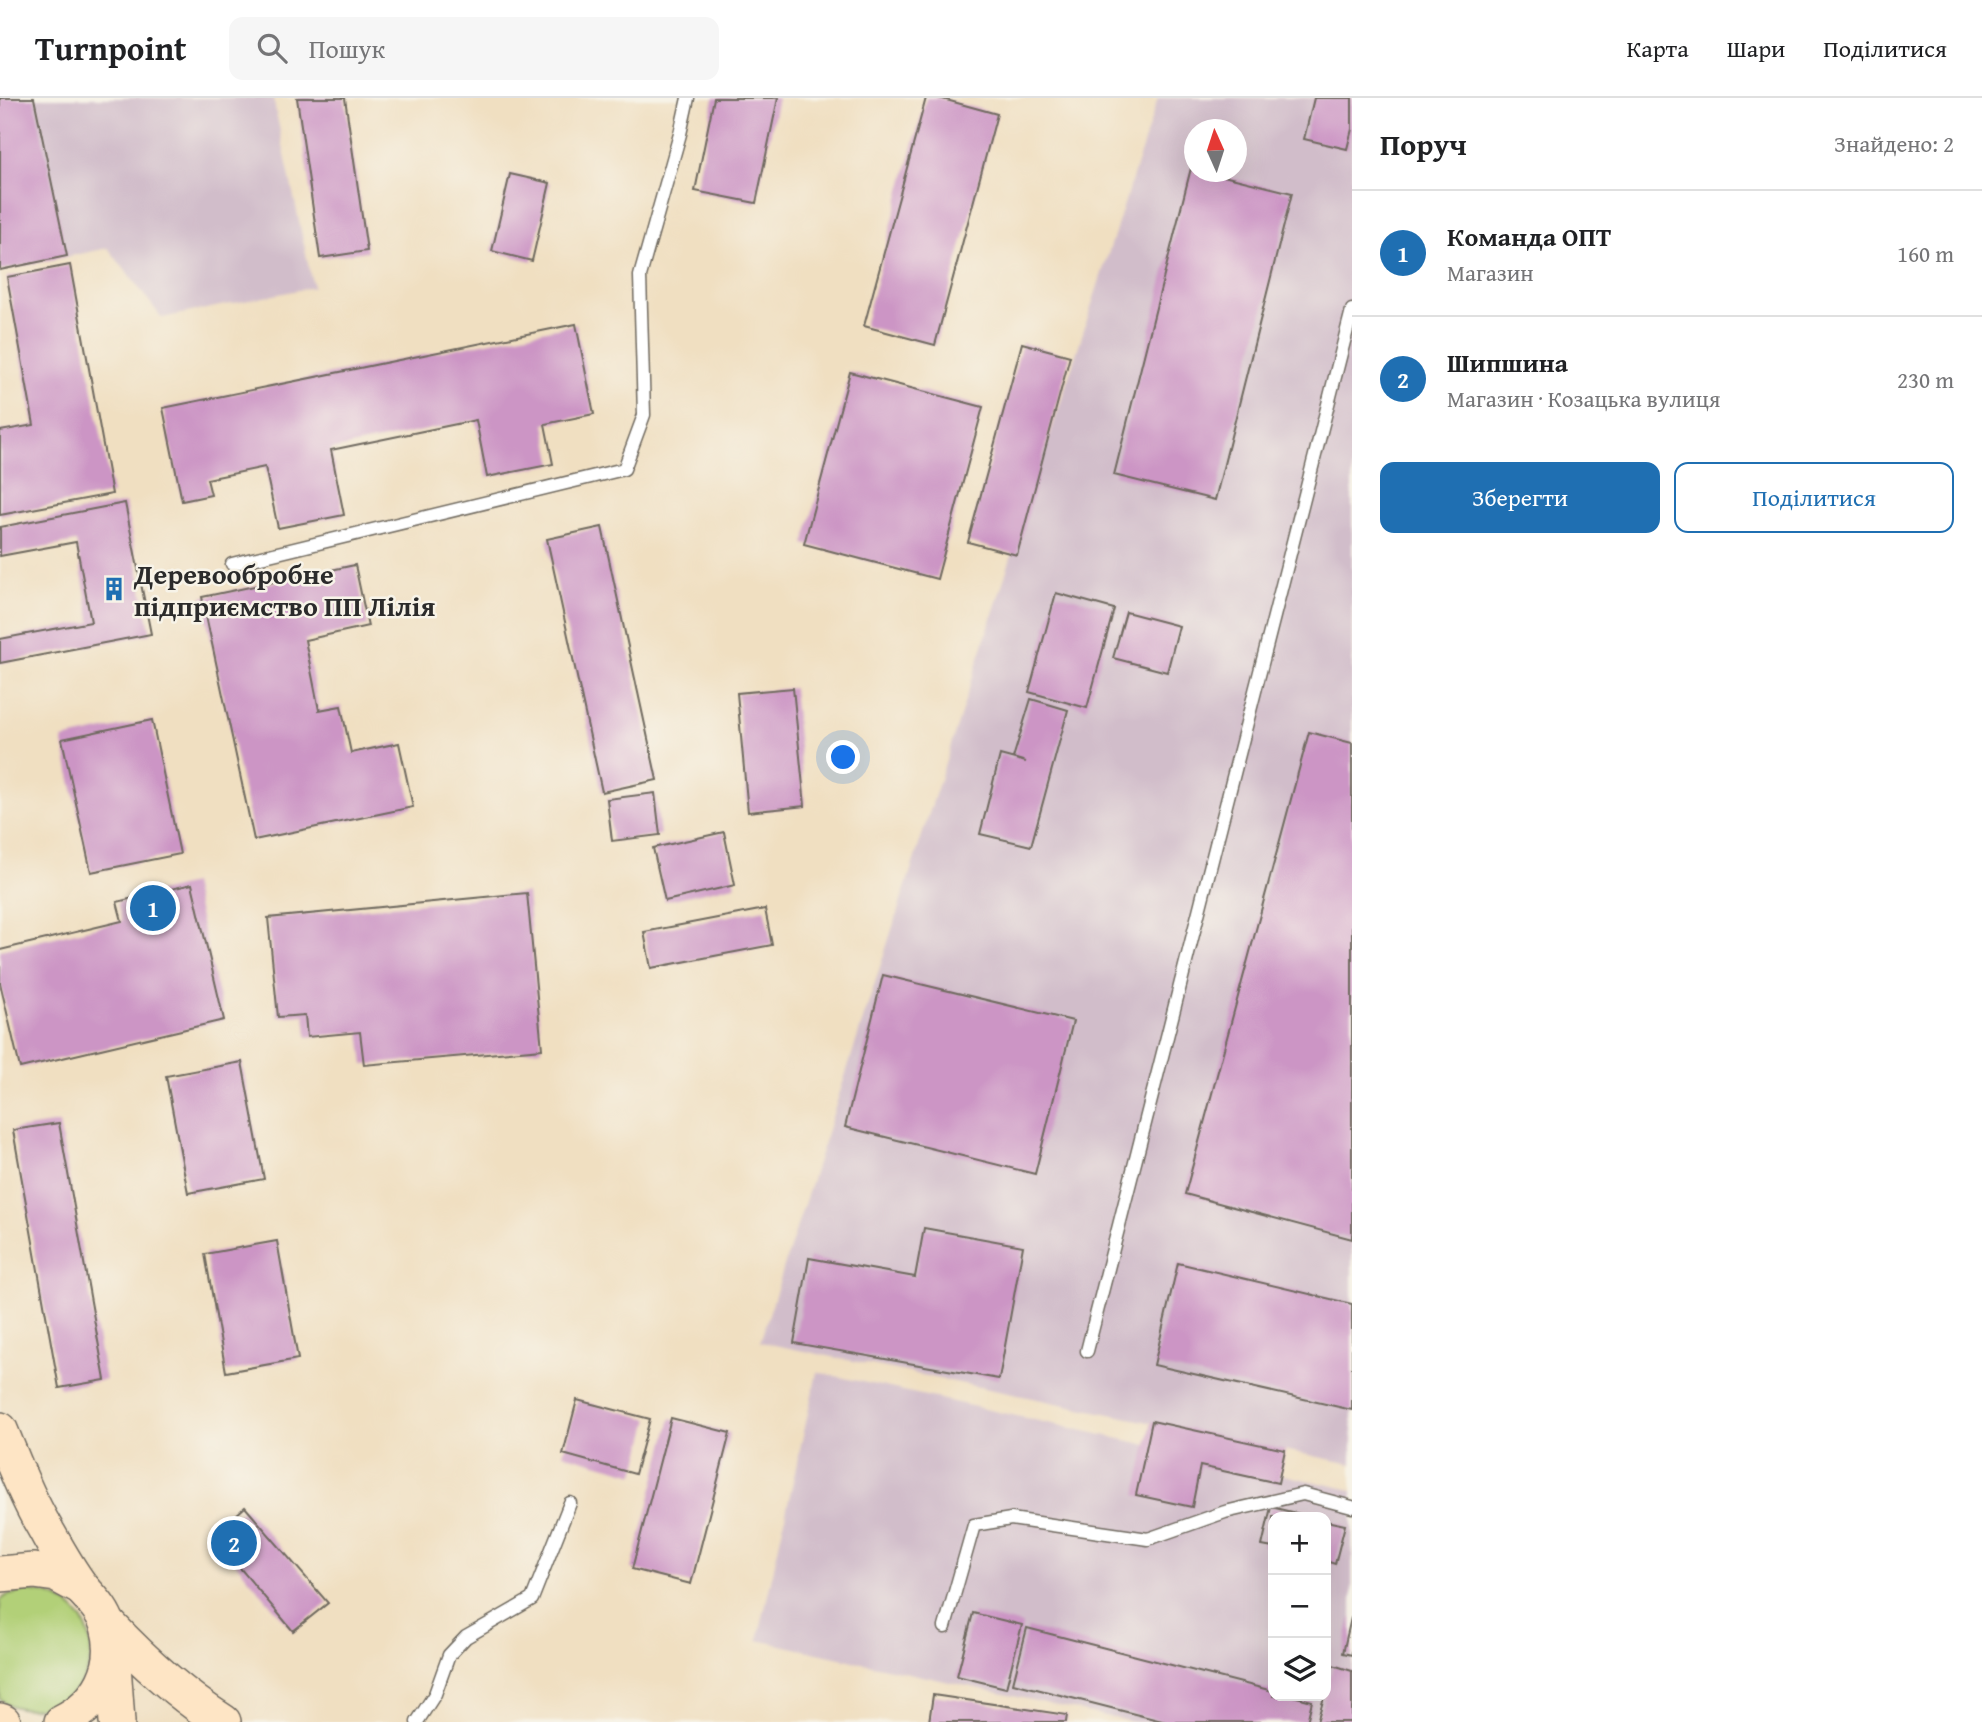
<!DOCTYPE html>
<html lang="uk">
<head>
<meta charset="utf-8">
<style>
	:root { --surface:#fff; --page:#f6f6f6; --text:#202124; --muted:#757577; --line:#e0e0e0; --accent:#1f6fb2 }
	body { margin:0; font-family:"Gentium Book Plus",serif; background:var(--page); color:var(--text) }
	.controls { position:absolute; right:21px; bottom:21px; display:grid; overflow:hidden; border-radius:14px; box-shadow:0 7px 28px #0002 }
	.controls button { width:63px; height:63px; display:grid; place-items:center; padding:0; border:0; border-bottom:2px solid var(--line); background:var(--surface); color:var(--text); font:35px sans-serif }
	.compass { position:absolute; left:1184px; top:21px; width:63px; height:63px; border-radius:50%; background:var(--surface); box-shadow:0 7px 28px #0002; rotate:357deg }
	.you { position:absolute; left:844px; top:660px; width:24px; height:24px; margin:-18px; border:5px solid #fff; border-radius:50%; background:#1a73e8; box-shadow:0 0 0 10px #1a73e833 }
	.badge { display:grid; place-items:center; width:46px; height:46px; border-radius:50%; background:var(--accent); color:#fff; font-size:23px; font-weight:700 }
	.pin { position:absolute; translate:-50% -50%; border:4px solid #fff; box-shadow:0 2px 7px #0006 }
	.list { margin:0; padding:0; list-style:none }
	h2 { display:flex; justify-content:space-between; align-items:center; height:91px; margin:0; padding:0 28px; font-size:30px }
	h2 small { font-size:23px; font-weight:400; color:var(--muted) }
	.list li { display:grid; grid-template-columns:46px 1fr auto; gap:21px; align-items:center; box-sizing:border-box; height:126px; padding:0 28px; border-top:2px solid var(--line) }
	.list b { display:block; font-size:26px; white-space:nowrap }
	.list p { margin:0; font-size:23px; white-space:nowrap; color:var(--muted) }
	.list em { font-size:23px; font-style:normal; color:var(--muted) }
	.actions { display:flex; gap:14px; padding:21px 28px }
	.actions a { flex:1; padding:16px 0; border:2px solid var(--accent); border-radius:14px; text-align:center; font-size:24px; color:var(--accent) }
	.actions .main { background:var(--accent); color:#fff }
	.icon { flex:none; width:38px; height:38px; fill:none; stroke:currentColor; stroke-width:2; stroke-linecap:round; stroke-linejoin:round }
	.map { position:relative; flex:none; width:1352px; height:1624px; overflow:hidden }
	header { display:flex; align-items:center; gap:42px; box-sizing:border-box; height:98px; padding:0 35px; background:var(--surface); border-bottom:2px solid var(--line) }
	header strong { font-size:33px }
	nav { display:flex; gap:38px; margin-inline-start:auto; font-size:24px }
	.search { width:490px; height:63px; background:var(--page); display:flex; align-items:center; gap:18px; box-sizing:border-box; padding:0 24px; border-radius:14px; color:var(--muted); font-size:26px }
	main { display:flex }
	aside { flex:1; background:var(--surface) }
	.map>svg:first-child { display:block }
	.industrial { fill:#d1bdca; fill-rule:evenodd }
	.green { fill:#b2d078; stroke:#6e7e52; stroke-width:2 }
	.building { fill:#cc95c5 }
	.lines { fill:none; stroke-linecap:round; stroke-linejoin:round }
	.lane-casing { stroke:#706a60; stroke-width:15 }
	.secondary-casing { stroke:#706a60; stroke-width:38 }
	.lane { stroke:#fff; stroke-width:12 }
	.secondary { stroke:#fee5c5; stroke-width:35 }
	.labels { text-anchor:middle; dominant-baseline:central; stroke-width:5; stroke-linejoin:round; paint-order:stroke }
	.poi-label { font-size:28px; font-weight:bold; fill:#2b2b2b; stroke:#f7f3e8; text-anchor:start }
</style>
</head>
<body>
<header>
<strong>Turnpoint</strong>
<div class="search"><svg class="icon" aria-label="search" viewBox="0 0 24 24"><circle cx="10" cy="10" r="6"/><path d="M15 15l6 6"/></svg>Пошук</div>
<nav><a>Карта</a><a>Шари</a><a>Поділитися</a></nav>
</header>
<main>
<div class="map">
<svg width="1352" height="1624" viewBox="0 0 1352 1624">
	<rect width="100%" height="100%" fill="#f7f3e8"/>
	<filter id="ink" filterUnits="userSpaceOnUse"><feTurbulence type="fractalNoise" baseFrequency=".0143" numOctaves="2"/><feDisplacementMap in="SourceGraphic" scale="14" xChannelSelector="R" yChannelSelector="G"/><feConvolveMatrix kernelMatrix="1 2 1 2 8 2 1 2 1" color-interpolation-filters="sRGB"/></filter>
	<filter id="wash" filterUnits="userSpaceOnUse"><feTurbulence type="fractalNoise" baseFrequency=".00686" numOctaves="4" result="noise"/><feDisplacementMap in="SourceGraphic" scale="28" xChannelSelector="R" yChannelSelector="G"/><feGaussianBlur stdDeviation="1.57" result="paint"/><feColorMatrix in="noise" values="0 0 0 0 0 0 0 0 0 0 0 0 0 0 0 0 0 1.4 0 .05"/><feComposite in="paint" operator="in"/></filter>
	<g filter="url(#wash)">
		<rect width="100%" height="100%" fill="#f0dfc1"/>
		<g class="industrial">
			<path d="M 0,0 L 273,0 L 313,189 L 162,220 L 108,150 L 0,173 Z"/>
			<path d="M 1158,0 L 1352,0 L 1352,1366 L 760,1244 ZM 1195,32 L 1237,32 L 1237,74 L 1195,74 Z"/>
			<path d="M 817,1274 L 1352,1392 L 1352,1624 L 1132,1624 L 758,1542 ZM 1273,1419 L 1326,1419 L 1326,1598 L 1273,1598 Z"/>
		</g>
		<path class="green" d="M 24,1493 C 111,1495 111,1603 36,1610 C 23,1612 10,1609 0,1601 L 0,1503 L 6,1498 Z"/>
		<g id="blocks">
			<g class="building">
				<path d="M 0,0 L 34,0 L 67,158 L 0,172 Z"/>
				<path d="M 297,0 L 345,0 L 367,153 L 320,160 Z"/>
				<path d="M 714,0 L 778,0 L 756,105 L 695,93 Z"/>
				<path d="M 926,0 L 939,0 L 997,16 L 935,247 L 864,228 Z"/>
				<path d="M 1314,0 L 1352,0 L 1352,31 L 1347,51 L 1304,41 Z"/>
				<path d="M 1191,70 L 1195,70 L 1195,74 L 1207,74 L 1292,95 L 1215,402 L 1114,377 Z"/>
				<path d="M 510,76 L 550,85 L 532,163 L 492,153 Z"/>
				<path d="M 70,167 L 112,396 L 0,417 L 0,333 L 34,327 L 7,179 Z"/>
				<path d="M 576,226 L 594,316 L 545,326 L 553,366 L 487,379 L 476,322 L 331,352 L 344,417 L 278,430 L 265,369 L 207,381 L 211,397 L 182,403 L 163,310 Z"/>
				<path d="M 1022,245 L 1070,258 L 1017,457 L 968,444 Z"/>
				<path d="M 850,274 L 983,309 L 937,481 L 804,446 Z"/>
				<path d="M 125,405 L 151,536 L 0,565 L 0,541 L 91,524 L 76,444 L 0,458 L 0,429 Z"/>
				<path d="M 602,429 L 657,682 L 602,694 L 547,441 Z"/>
				<path d="M 355,467 L 368,528 L 305,542 L 319,612 L 341,608 L 351,655 L 399,645 L 413,709 L 254,742 L 202,499 Z"/>
				<path d="M 1056,495 L 1114,511 L 1087,610 L 1029,594 Z"/>
				<path d="M 1126,514 L 1179,528 L 1167,574 L 1113,560 Z"/>
				<path d="M 793,590 L 805,708 L 748,714 L 737,595 Z"/>
				<path d="M 1031,601 L 1068,612 L 1031,748 L 980,736 L 1000,657 L 1026,664 L 1013,660 Z"/>
				<path d="M 152,622 L 180,756 L 91,774 L 62,641 Z"/>
				<path d="M 1309,634 L 1352,645 L 1352,1141 L 1185,1096 Z"/>
				<path d="M 655,695 L 660,737 L 612,743 L 607,701 Z"/>
				<path d="M 724,734 L 735,787 L 665,803 L 653,750 Z"/>
				<path d="M 192,786 L 224,922 L 20,970 L 0,885 L 0,852 L 122,823 L 117,804 Z"/>
				<path d="M 527,795 L 542,951 L 364,967 L 360,934 L 307,939 L 305,917 L 278,919 L 268,820 Z"/>
				<path d="M 765,811 L 772,847 L 651,870 L 644,834 Z"/>
				<path d="M 883,877 L 1073,923 L 1035,1076 L 845,1029 Z"/>
				<path d="M 242,964 L 264,1081 L 188,1095 L 166,978 Z"/>
				<path d="M 59,1025 L 105,1282 L 59,1290 L 13,1032 Z"/>
				<path d="M 924,1130 L 1023,1148 L 999,1281 L 794,1245 L 809,1160 L 915,1179 Z"/>
				<path d="M 277,1143 L 298,1261 L 226,1274 L 205,1156 Z"/>
				<path d="M 1178,1165 L 1352,1206 L 1352,1312 L 1154,1267 Z"/>
				<path d="M 577,1302 L 650,1321 L 635,1376 L 563,1356 Z"/>
				<path d="M 671,1320 L 730,1335 L 691,1486 L 632,1471 Z"/>
				<path d="M 1152,1323 L 1285,1352 L 1278,1385 L 1200,1368 L 1192,1409 L 1136,1397 Z"/>
				<path d="M 245,1409 L 328,1505 L 293,1533 L 213,1438 Z"/>
				<path d="M 1271,1409 L 1308,1418 L 1273,1419 L 1273,1450 L 1262,1448 Z"/>
				<path d="M 1326,1423 L 1345,1427 L 1335,1466 L 1326,1463 Z"/>
				<path d="M 973,1515 L 1022,1527 L 1006,1590 L 957,1578 Z"/>
				<path d="M 1351,1520 L 1352,1520 L 1352,1557 L 1343,1555 Z"/>
				<path d="M 1027,1530 L 1273,1593 L 1273,1598 L 1293,1598 L 1312,1603 L 1307,1624 L 1166,1624 L 1013,1585 Z"/>
				<path d="M 1333,1567 L 1352,1573 L 1352,1624 L 1317,1624 Z"/>
				<path d="M 933,1597 L 1067,1617 L 1066,1624 L 929,1624 Z"/>
			</g>
		</g>
	</g>
	<g filter="url(#ink)">
		<use href="#blocks" fill-opacity="0" stroke="#706a60" stroke-width="2"/>
		<g class="lines">
			<g class="lane-casing">
				<g id="lane">
					<path d="M 232,466 L 624,371 L 644,317 L 640,178 L 680,36 L 688,0"/>
					<path d="M 1087,1253 L 1352,212"/>
					<path d="M 945,1529 L 974,1427 L 1011,1421 L 1148,1441 L 1225,1414 L 1303,1396 L 1352,1409"/>
					<path d="M 417,1624 L 435,1596 L 449,1557 L 466,1539 L 532,1501 L 570,1405"/>
				</g>
			</g>
			<g class="secondary-casing">
				<g id="secondary">
					<path d="M 0,1332 C 13,1363 25,1396 42,1425 C 54,1446 66,1469 81,1489 C 91,1501 103,1511 108,1528 C 120,1569 99,1606 62,1624"/>
					<path d="M 0,1476 L 34,1473 L 56,1476 L 82,1490"/>
					<path d="M 108,1526 C 143,1563 180,1597 223,1624"/>
					<path d="M 113,1567 L 117,1624"/>
					<path d="M 0,1623 L 3,1624"/>
				</g>
			</g>
			<use href="#lane" class="lane"/>
			<use href="#secondary" class="secondary"/>
		</g>
	</g>
	<defs>
		<g id="building-bare" transform="scale(1.89)"><path d="M-4-6H4V6H1V3H-1V6H-4ZM-2.5-4.3h1.7v1.8h-1.7ZM.8-4.3h1.7v1.8H.8ZM-2.5-1h1.7V.8h-1.7ZM.8-1h1.7V.8H.8Z" fill="#1f6fb2" stroke="#f7f3e8" stroke-width="2.5" paint-order="stroke"/></g>
	</defs>
	<g fill-rule="evenodd">
		<use href="#building-bare" x="114" y="491"/>
	</g>
	<g class="labels">
		<g class="poi-label">
			<text x="134" y="475">Деревообробне<tspan x="134" dy="32">підприємство ПП Лілія</tspan></text>
		</g>
	</g>
</svg>
<div class="controls">
<button>+</button>
<button>−</button>
<button><svg class="icon" aria-label="layers" viewBox="0 0 24 24"><path d="M12 4l9 5-9 5-9-5zM3 14l9 5 9-5"/></svg></button>
</div>
<svg class="compass" viewBox="-18 -18 36 36"><path d="M0-13l5 13h-10z" fill="#e53935"/><path d="M0 13l5-13h-10z" fill="#757577"/></svg>
<div class="you"></div>
<div class="pin badge" style="left:153px;top:810px">1</div>
<div class="pin badge" style="left:234px;top:1445px">2</div>
</div>
<aside>
<h2>Поруч<small>Знайдено: 2</small></h2>
<ul class="list">
<li><span class="badge">1</span><div><b>Команда ОПТ</b><p>Магазин</p></div><em>160 m</em></li>
<li><span class="badge">2</span><div><b>Шипшина</b><p>Магазин · Козацька вулиця</p></div><em>230 m</em></li>
</ul>
<div class="actions"><a class="main">Зберегти</a><a>Поділитися</a></div>
</aside>
</main>
</body>
</html>
